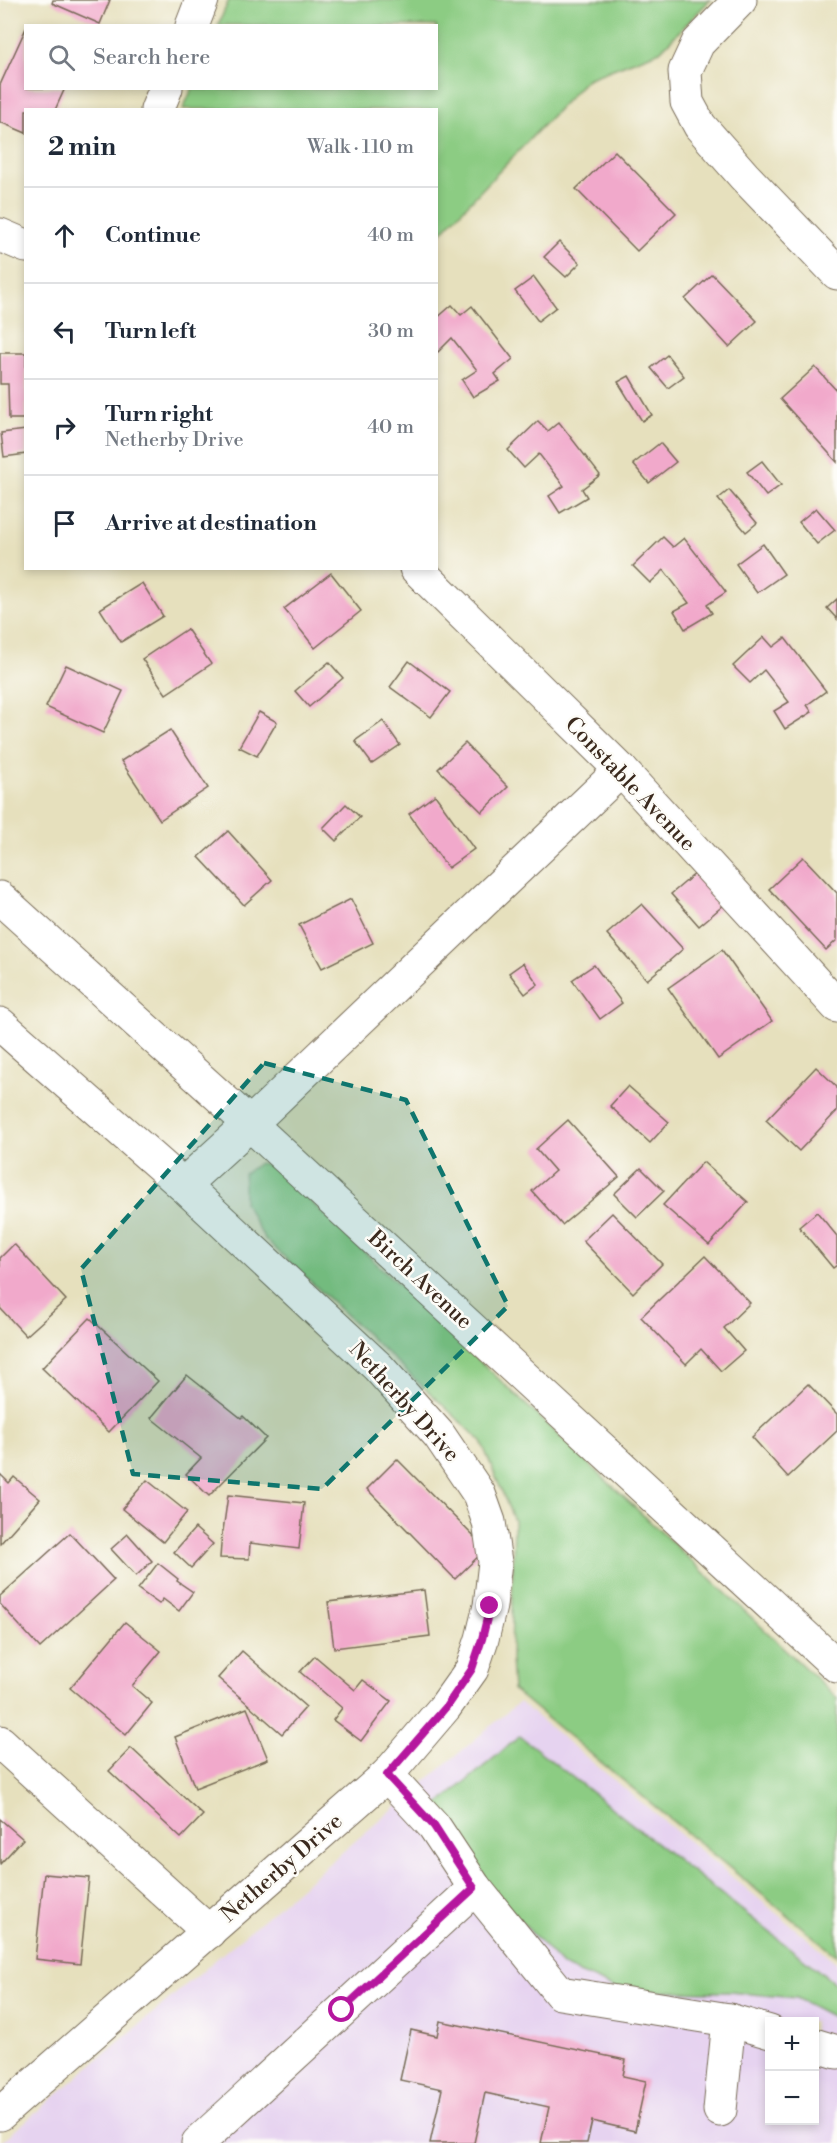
<!DOCTYPE html>
<html lang="en">
<head>
<meta charset="utf-8">
<style>
	:root { --surface:#fff; --page:#f2f2f3; --text:#1f2937; --muted:#747a83; --line:#e0e1e3 }
	body { margin:0; font-family:"Libre Bodoni",serif; background:var(--page); color:var(--text) }
	.controls { position:absolute; right:18px; bottom:18px; display:grid; overflow:hidden; border-radius:0px; box-shadow:0 3px 9px #0003 }
	.controls button { width:54px; height:54px; display:grid; place-items:center; padding:0; border:0; border-bottom:2px solid var(--line); background:var(--surface); color:var(--text); font:30px sans-serif }
	.stop { position:absolute; width:18px; height:18px; margin:-14px; border:4px solid #b5179e; border-radius:50%; background:#fff }
	.stop.end { background:#b5179e; border-color:#fff; box-shadow:0 2px 6px #0008 }
	.list { margin:0; padding:0; list-style:none }
	h2 { display:flex; justify-content:space-between; align-items:center; height:78px; margin:0; padding:0 24px; font-size:26px }
	h2 small { font-size:20px; font-weight:400; color:var(--muted) }
	.list li { display:grid; grid-template-columns:39px 1fr auto; gap:18px; align-items:center; box-sizing:border-box; height:96px; padding:0 24px; border-top:2px solid var(--line) }
	.list b { display:block; font-size:22px; white-space:nowrap }
	.list p { margin:0; font-size:20px; white-space:nowrap; color:var(--muted) }
	.list em { font-size:20px; font-style:normal; color:var(--muted) }
	.icon { flex:none; width:33px; height:33px; fill:none; stroke:currentColor; stroke-width:2; stroke-linecap:round; stroke-linejoin:round }
	.map { position:relative; flex:none; width:837px; height:2143px; overflow:hidden }
	.search { position:absolute; background:var(--surface); box-shadow:0 3px 9px #0003; left:24px; top:24px; width:414px; height:66px; display:flex; align-items:center; gap:15px; box-sizing:border-box; padding:0 21px; border-radius:0px; color:var(--muted); font-size:22px }
	.panel { position:absolute; background:var(--surface); box-shadow:0 3px 9px #0003; left:24px; top:108px; width:414px; height:462px; border-radius:0px }
	.map>svg:first-child { display:block }
	.built { fill:#e6d3f0; fill-rule:evenodd }
	.green { fill:#8ccc83; stroke:#647b50; stroke-width:1.5 }
	.building { fill:#f1a9cb }
	.lines { fill:none; stroke-linecap:round; stroke-linejoin:round }
	.minor-casing { stroke:#776a56; stroke-width:35 }
	.minor { stroke:#fff; stroke-width:33 }
	.route { stroke:#b5179e; stroke-width:8 }
	.marked { fill:#0f766e; fill-opacity:0.2; stroke:#0f766e; stroke-width:4.5; stroke-dasharray:12 8; stroke-linejoin:round }
	.labels { text-anchor:middle; dominant-baseline:central; stroke-width:5; stroke-linejoin:round; paint-order:stroke }
	.street-label { font-size:22px; fill:#3b2a1e; stroke:#fdfcf7 }
</style>
</head>
<body>
<div class="map">
<svg width="837" height="2143" viewBox="0 0 837 2143">
	<rect width="100%" height="100%" fill="#fdfcf7"/>
	<filter id="ink" filterUnits="userSpaceOnUse"><feTurbulence type="fractalNoise" baseFrequency=".0167" numOctaves="2"/><feDisplacementMap in="SourceGraphic" scale="12" xChannelSelector="R" yChannelSelector="G"/><feConvolveMatrix kernelMatrix="1 2 1 2 8 2 1 2 1" color-interpolation-filters="sRGB"/></filter>
	<filter id="wash" filterUnits="userSpaceOnUse"><feTurbulence type="fractalNoise" baseFrequency=".008" numOctaves="4" result="noise"/><feDisplacementMap in="SourceGraphic" scale="24" xChannelSelector="R" yChannelSelector="G"/><feGaussianBlur stdDeviation="1.35" result="paint"/><feColorMatrix in="noise" values="0 0 0 0 0 0 0 0 0 0 0 0 0 0 0 0 0 1.4 0 .05"/><feComposite in="paint" operator="in"/></filter>
	<g filter="url(#wash)">
		<rect width="100%" height="100%" fill="#e6e0bd"/>
		<path class="built" d="M 519,1702 L 837,1963 L 837,2143 L 0,2143 ZM 770,2022 L 814,2022 L 814,2120 L 770,2120 Z"/>
		<g class="green">
			<path d="M 229,0 L 710,0 L 660,51 L 587,79 L 437,237 L 436,110 L 183,109 L 192,89 L 436,88 L 436,26 L 218,25 Z"/>
			<path d="M 259,1163 L 273,1166 L 837,1698 L 837,1956 L 513,1690 L 511,1659 L 514,1521 L 481,1441 L 264,1238 L 244,1202 L 244,1174 Z"/>
			<path d="M 520,1736 L 837,1985 L 837,2019 L 797,1998 L 729,1992 L 621,1991 L 563,1966 L 483,1881 L 438,1805 Z"/>
		</g>
		<g id="blocks">
			<g class="building">
				<path d="M 53,0 L 110,0 L 100,24 L 52,3 Z"/>
				<path d="M 26,28 L 26,88 L 65,88 L 55,110 L 26,110 L 26,133 L 0,122 L 0,85 Z"/>
				<path d="M 615,151 L 676,213 L 637,251 L 576,189 Z"/>
				<path d="M 559,242 L 580,263 L 566,277 L 544,257 Z"/>
				<path d="M 712,274 L 757,321 L 729,347 L 685,299 Z"/>
				<path d="M 534,277 L 556,307 L 538,321 L 515,291 Z"/>
				<path d="M 452,305 L 461,315 L 472,306 L 513,359 L 495,374 L 500,381 L 473,397 L 462,380 L 477,370 L 452,338 L 438,352 L 436,350 L 436,319 Z"/>
				<path d="M 0,353 L 26,353 L 26,419 L 9,419 L 8,384 L 0,384 Z"/>
				<path d="M 667,355 L 684,376 L 668,388 L 651,368 Z"/>
				<path d="M 815,367 L 837,391 L 837,462 L 780,399 Z"/>
				<path d="M 629,376 L 652,415 L 642,421 L 618,382 Z"/>
				<path d="M 538,421 L 548,431 L 559,422 L 600,475 L 582,489 L 587,497 L 560,513 L 549,496 L 564,486 L 539,454 L 524,468 L 508,450 Z"/>
				<path d="M 26,430 L 26,454 L 4,457 L 1,433 Z"/>
				<path d="M 660,443 L 676,462 L 649,483 L 633,464 Z"/>
				<path d="M 762,461 L 781,485 L 766,496 L 747,472 Z"/>
				<path d="M 729,490 L 757,523 L 746,532 L 718,499 Z"/>
				<path d="M 816,508 L 835,530 L 817,544 L 799,522 Z"/>
				<path d="M 663,537 L 673,547 L 684,538 L 726,592 L 707,605 L 712,613 L 685,629 L 674,611 L 689,603 L 664,570 L 650,583 L 633,566 Z"/>
				<path d="M 763,544 L 784,574 L 757,593 L 736,564 Z"/>
				<path d="M 331,573 L 361,611 L 315,648 L 284,609 Z"/>
				<path d="M 142,583 L 163,616 L 121,642 L 100,609 Z"/>
				<path d="M 837,599 L 837,619 L 827,608 Z"/>
				<path d="M 187,629 L 211,664 L 166,694 L 142,659 Z"/>
				<path d="M 764,637 L 773,647 L 785,638 L 826,691 L 807,705 L 812,712 L 785,729 L 774,711 L 789,702 L 764,670 L 750,683 L 733,666 Z"/>
				<path d="M 409,661 L 450,692 L 431,717 L 390,687 Z"/>
				<path d="M 329,662 L 343,678 L 309,707 L 295,691 Z"/>
				<path d="M 66,665 L 123,691 L 103,733 L 46,707 Z"/>
				<path d="M 259,712 L 277,722 L 257,756 L 239,747 Z"/>
				<path d="M 383,721 L 400,745 L 372,764 L 355,741 Z"/>
				<path d="M 170,730 L 208,788 L 160,820 L 121,761 Z"/>
				<path d="M 465,743 L 508,787 L 482,812 L 438,769 Z"/>
				<path d="M 435,795 L 474,849 L 448,868 L 409,814 Z"/>
				<path d="M 346,804 L 360,817 L 336,841 L 323,828 Z"/>
				<path d="M 228,831 L 272,880 L 244,905 L 199,857 Z"/>
				<path d="M 803,857 L 837,893 L 837,940 L 826,950 L 769,889 Z"/>
				<path d="M 697,872 L 725,904 L 699,926 L 671,894 Z"/>
				<path d="M 351,899 L 373,943 L 322,968 L 299,925 Z"/>
				<path d="M 642,904 L 683,949 L 647,980 L 607,934 Z"/>
				<path d="M 722,950 L 772,1021 L 718,1059 L 668,988 Z"/>
				<path d="M 523,963 L 538,984 L 525,994 L 509,973 Z"/>
				<path d="M 594,965 L 622,1003 L 600,1019 L 572,980 Z"/>
				<path d="M 816,1067 L 837,1087 L 837,1111 L 799,1151 L 766,1120 Z"/>
				<path d="M 628,1086 L 669,1122 L 650,1143 L 610,1106 Z"/>
				<path d="M 568,1120 L 619,1177 L 562,1225 L 532,1191 L 555,1171 L 536,1149 Z"/>
				<path d="M 703,1162 L 748,1202 L 709,1245 L 663,1205 Z"/>
				<path d="M 641,1168 L 664,1191 L 637,1217 L 614,1194 Z"/>
				<path d="M 817,1212 L 837,1236 L 837,1265 L 833,1268 L 799,1227 Z"/>
				<path d="M 612,1213 L 662,1264 L 633,1293 L 583,1241 Z"/>
				<path d="M 14,1244 L 66,1300 L 26,1336 L 0,1308 L 0,1258 Z"/>
				<path d="M 705,1256 L 750,1303 L 724,1328 L 744,1351 L 721,1371 L 701,1349 L 686,1364 L 641,1317 Z"/>
				<path d="M 90,1318 L 158,1381 L 109,1432 L 42,1368 Z"/>
				<path d="M 187,1375 L 241,1418 L 243,1416 L 266,1438 L 209,1496 L 186,1474 L 201,1458 L 151,1418 Z"/>
				<path d="M 808,1384 L 837,1414 L 837,1431 L 788,1477 L 752,1437 Z"/>
				<path d="M 397,1459 L 486,1549 L 455,1579 L 367,1489 Z"/>
				<path d="M 0,1474 L 9,1483 L 14,1477 L 40,1499 L 0,1544 Z"/>
				<path d="M 147,1480 L 187,1512 L 163,1542 L 122,1509 Z"/>
				<path d="M 228,1495 L 304,1503 L 299,1549 L 250,1543 L 249,1559 L 220,1558 L 222,1531 L 223,1531 Z"/>
				<path d="M 195,1528 L 213,1544 L 191,1568 L 174,1552 Z"/>
				<path d="M 70,1533 L 114,1580 L 40,1648 L 0,1604 L 0,1596 Z"/>
				<path d="M 128,1534 L 152,1561 L 136,1576 L 111,1549 Z"/>
				<path d="M 158,1563 L 178,1579 L 177,1581 L 193,1592 L 179,1611 L 163,1599 L 159,1604 L 138,1589 Z"/>
				<path d="M 424,1590 L 430,1636 L 334,1648 L 328,1602 Z"/>
				<path d="M 125,1622 L 161,1651 L 132,1686 L 152,1703 L 126,1735 L 70,1688 Z"/>
				<path d="M 242,1651 L 306,1707 L 282,1734 L 218,1678 Z"/>
				<path d="M 315,1656 L 355,1690 L 363,1680 L 391,1701 L 361,1741 L 333,1720 L 342,1708 L 300,1672 Z"/>
				<path d="M 247,1708 L 268,1759 L 195,1788 L 175,1737 Z"/>
				<path d="M 131,1748 L 203,1815 L 181,1838 L 109,1771 Z"/>
				<path d="M 0,1819 L 23,1839 L 0,1864 Z"/>
				<path d="M 44,1874 L 89,1878 L 80,1964 L 35,1959 Z"/>
				<path d="M 440,2021 L 626,2060 L 623,2076 L 646,2081 L 635,2131 L 592,2121 L 587,2143 L 541,2143 L 549,2107 L 485,2093 L 474,2143 L 430,2143 L 442,2089 L 400,2080 L 411,2030 L 437,2036 Z"/>
			</g>
		</g>
	</g>
	<g filter="url(#ink)">
		<use href="#blocks" fill-opacity="0" stroke="#776a56" stroke-width="1.5"/>
		<g class="lines">
			<g class="minor-casing">
				<g id="minor">
					<path d="M 740,0 L 698,43 L 685,71 L 687,102 L 700,126 L 744,176 L 837,273"/>
					<path d="M 192,26 L 202,0"/>
					<path d="M 157,110 L 166,88"/>
					<path d="M 0,235 L 26,246"/>
					<path d="M 416,568 L 621,770 L 837,1006"/>
					<path d="M 0,898 L 250,1124 L 837,1666"/>
					<path d="M 0,1024 L 183,1185 L 378,1367 L 439,1435 L 479,1494 L 489,1522 L 495,1562 L 490,1606 L 482,1639 L 472,1669 L 445,1707 L 387,1775 L 0,2114"/>
					<path d="M 183,1185 L 250,1124 L 621,770"/>
					<path d="M 0,1742 L 209,1932"/>
					<path d="M 387,1775 L 434,1826 L 475,1888 L 560,1993 L 729,2020 L 770,2032"/>
					<path d="M 814,2045 L 837,2052"/>
					<path d="M 720,2110 L 729,2020"/>
					<path d="M 198,2143 L 475,1888"/>
				</g>
			</g>
			<use href="#minor" class="minor"/>
		</g>
	</g>
	<g class="lines" filter="url(#ink)">
		<path class="route" d="M 342,2010 L 474,1888 L 434,1826 L 387,1775 L 446,1707 L 472,1669 L 482,1639 L 490,1606"/>
	</g>
	<path class="marked" d="M 264,1063 L 406,1100 L 508,1306 L 322,1489 L 133,1474 L 81,1269 Z"/>
	<g class="labels">
		<g class="street-label">
			<text transform="translate(630 784) rotate(46)">Constable Avenue</text>
			<text transform="translate(420 1280) rotate(43)">Birch Avenue</text>
			<text transform="translate(404 1402) rotate(48)">Netherby Drive</text>
			<text transform="translate(282 1868) rotate(-41)">Netherby Drive</text>
		</g>
	</g>
</svg>
<div class="controls">
<button>+</button>
<button>−</button>
</div>
<div class="stop" style="left:342px;top:2010px"></div>
<div class="stop end" style="left:490px;top:1606px"></div>
<div class="search"><svg class="icon" aria-label="search" viewBox="0 0 24 24"><circle cx="10" cy="10" r="6"/><path d="M15 15l6 6"/></svg>Search here</div>
<section class="panel">
<h2>2 min<small>Walk · 110 m</small></h2>
<ul class="list">
<li><svg class="icon" aria-label="ahead" viewBox="0 0 24 24"><path d="M12 20V5M6 11l6-6 6 6"/></svg><div><b>Continue</b></div><em>40 m</em></li>
<li><svg class="icon" aria-label="left" viewBox="0 0 24 24"><path d="M17 20v-9H6M10 6l-5 5 5 5"/></svg><div><b>Turn left</b></div><em>30 m</em></li>
<li><svg class="icon" aria-label="right" viewBox="0 0 24 24"><path d="M7 20v-9h11M14 6l5 5-5 5"/></svg><div><b>Turn right</b><p>Netherby Drive</p></div><em>40 m</em></li>
<li><svg class="icon" aria-label="arrive" viewBox="0 0 24 24"><path d="M6 21V4h12l-3 4 3 4H6"/></svg><div><b>Arrive at destination</b></div></li>
</ul>
</section>
</div>
</body>
</html>
